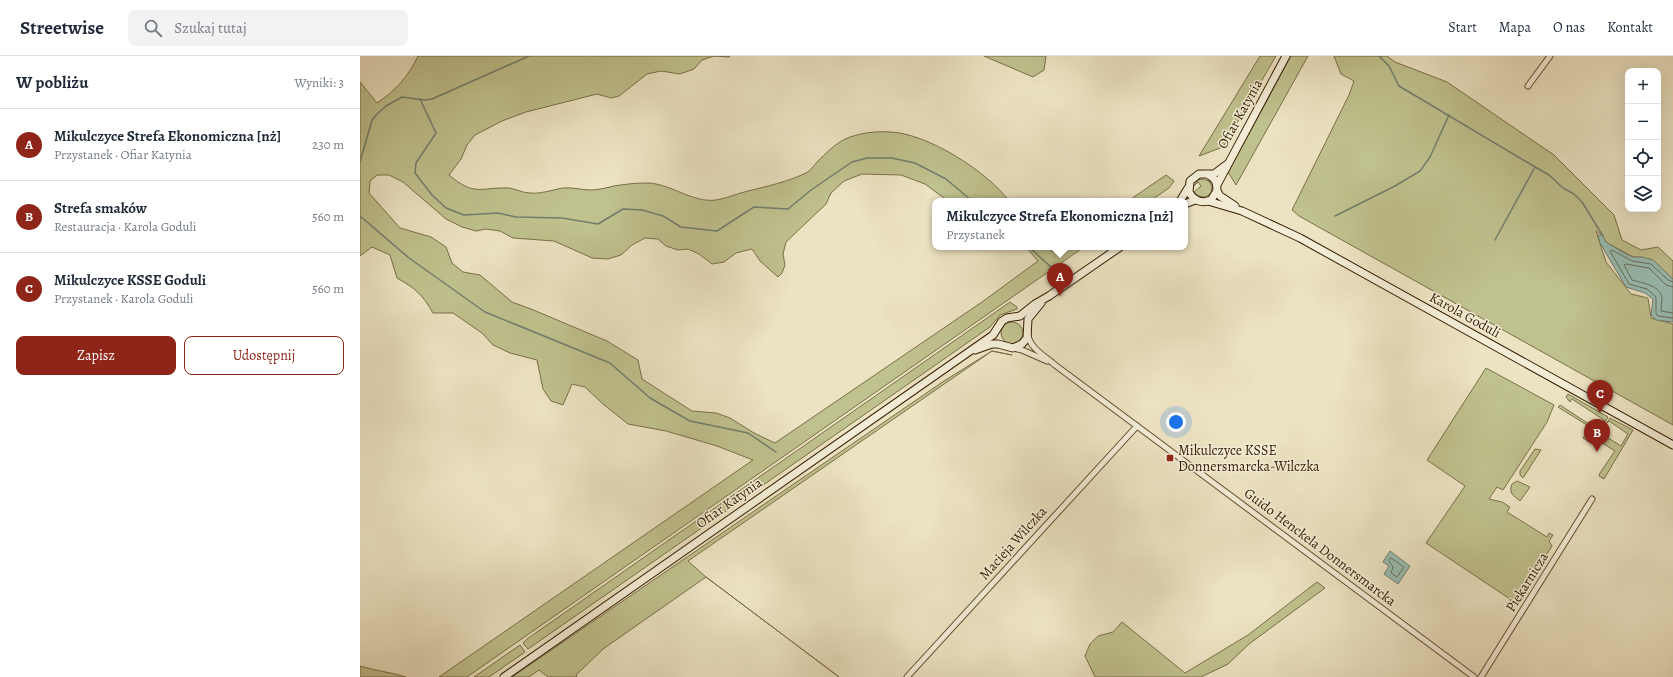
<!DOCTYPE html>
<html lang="pl">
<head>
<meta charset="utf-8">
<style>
	:root { --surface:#fff; --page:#f2f2f3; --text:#1f2937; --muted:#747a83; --line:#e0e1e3; --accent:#8f2418 }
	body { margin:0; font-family:Alegreya,serif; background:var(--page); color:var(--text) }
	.controls { position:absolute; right:12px; top:12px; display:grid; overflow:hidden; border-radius:8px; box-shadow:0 4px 16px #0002 }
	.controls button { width:36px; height:36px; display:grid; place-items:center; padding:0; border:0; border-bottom:1px solid var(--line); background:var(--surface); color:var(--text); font:20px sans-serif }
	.you { position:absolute; left:816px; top:366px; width:14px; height:14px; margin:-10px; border:3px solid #fff; border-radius:50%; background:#1a73e8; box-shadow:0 0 0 6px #1a73e833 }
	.badge { display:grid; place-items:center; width:26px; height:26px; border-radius:50%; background:var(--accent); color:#fff; font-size:13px; font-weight:700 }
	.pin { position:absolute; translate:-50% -33px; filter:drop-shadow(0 1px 2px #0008) }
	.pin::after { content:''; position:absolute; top:21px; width:14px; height:12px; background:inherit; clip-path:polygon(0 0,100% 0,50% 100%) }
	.popup { position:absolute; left:572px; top:142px; width:256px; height:52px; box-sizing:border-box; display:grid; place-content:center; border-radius:8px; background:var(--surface); filter:drop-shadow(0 1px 3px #0005); font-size:13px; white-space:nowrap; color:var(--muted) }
	.popup b { font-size:15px; color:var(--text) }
	.popup::after { content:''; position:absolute; left:50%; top:100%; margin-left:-8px; border:8px solid transparent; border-top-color:var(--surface) }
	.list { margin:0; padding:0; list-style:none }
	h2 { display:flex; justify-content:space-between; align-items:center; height:52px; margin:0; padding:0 16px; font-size:17px }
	h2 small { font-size:13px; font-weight:400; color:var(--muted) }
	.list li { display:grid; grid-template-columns:26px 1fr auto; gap:12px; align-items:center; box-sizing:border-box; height:72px; padding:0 16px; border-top:1px solid var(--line) }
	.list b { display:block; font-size:15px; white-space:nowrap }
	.list p { margin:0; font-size:13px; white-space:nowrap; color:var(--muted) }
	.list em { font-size:13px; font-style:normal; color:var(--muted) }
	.actions { display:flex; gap:8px; padding:12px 16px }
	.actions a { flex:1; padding:9px 0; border:1px solid var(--accent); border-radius:8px; text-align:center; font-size:14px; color:var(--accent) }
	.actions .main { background:var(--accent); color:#fff }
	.icon { flex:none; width:22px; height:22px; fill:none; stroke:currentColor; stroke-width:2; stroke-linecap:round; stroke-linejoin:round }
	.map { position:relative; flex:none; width:1313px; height:621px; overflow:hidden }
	header { display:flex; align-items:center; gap:24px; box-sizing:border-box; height:56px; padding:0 20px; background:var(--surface); border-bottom:1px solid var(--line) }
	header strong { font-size:19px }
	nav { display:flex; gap:22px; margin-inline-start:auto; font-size:14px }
	.search { width:280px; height:36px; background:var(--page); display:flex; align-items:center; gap:10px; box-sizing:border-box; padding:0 14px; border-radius:8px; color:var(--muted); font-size:15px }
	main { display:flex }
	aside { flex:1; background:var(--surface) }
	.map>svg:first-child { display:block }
	.green { fill:#bfc18e; stroke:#7a6f48 }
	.water { fill:#99beb4; stroke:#717e6d }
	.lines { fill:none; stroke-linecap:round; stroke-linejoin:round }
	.shore { stroke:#686e5b; stroke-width:1 }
	.stream { stroke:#717e6d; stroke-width:1.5 }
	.street-casing { stroke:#644e32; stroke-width:7 }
	.secondary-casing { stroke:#361d02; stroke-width:9 }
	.street { stroke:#f3edd7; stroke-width:5 }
	.secondary { stroke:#f3edd7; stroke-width:7 }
	.poi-dot { fill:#8f2418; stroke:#f3edd7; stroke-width:1.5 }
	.labels { text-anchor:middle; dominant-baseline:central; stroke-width:3; stroke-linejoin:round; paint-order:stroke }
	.street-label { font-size:14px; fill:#361d02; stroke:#f3edd7 }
	.poi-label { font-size:14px; fill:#361d02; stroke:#f3edd7; text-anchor:start }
</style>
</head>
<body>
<header>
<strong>Streetwise</strong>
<div class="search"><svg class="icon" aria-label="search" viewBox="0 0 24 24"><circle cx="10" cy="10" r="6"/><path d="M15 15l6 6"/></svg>Szukaj tutaj</div>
<nav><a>Start</a><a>Mapa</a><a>O nas</a><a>Kontakt</a></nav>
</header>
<main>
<aside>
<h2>W pobliżu<small>Wyniki: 3</small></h2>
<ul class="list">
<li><span class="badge">A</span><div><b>Mikulczyce Strefa Ekonomiczna [nż]</b><p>Przystanek · Ofiar Katynia</p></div><em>230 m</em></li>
<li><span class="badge">B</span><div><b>Strefa smaków</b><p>Restauracja · Karola Goduli</p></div><em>560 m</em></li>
<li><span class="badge">C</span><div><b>Mikulczyce KSSE Goduli</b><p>Przystanek · Karola Goduli</p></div><em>560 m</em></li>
</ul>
<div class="actions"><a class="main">Zapisz</a><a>Udostępnij</a></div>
</aside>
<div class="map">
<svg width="1313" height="621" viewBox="0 0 1313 621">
	<rect width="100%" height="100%" fill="#ece3c2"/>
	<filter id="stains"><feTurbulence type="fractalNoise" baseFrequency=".005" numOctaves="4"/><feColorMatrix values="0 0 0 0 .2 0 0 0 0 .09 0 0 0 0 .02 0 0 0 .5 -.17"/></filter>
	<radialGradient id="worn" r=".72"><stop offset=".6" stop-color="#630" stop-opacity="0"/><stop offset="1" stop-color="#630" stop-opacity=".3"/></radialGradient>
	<g class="green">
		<path d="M 58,0 L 370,0 L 369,1 L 354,0 L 342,4 L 334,13 L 320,18 L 301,15 L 287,18 L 259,40 L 251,42 L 237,38 L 166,56 L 142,65 L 115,79 L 107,89 L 101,103 L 89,119 C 115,141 120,131 149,132 C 156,133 163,137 170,137 C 181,138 192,134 203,132 C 213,131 221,134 230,134 C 238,134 246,132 254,130 C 265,128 277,127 288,127 C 313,128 336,150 361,143 C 370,141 379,137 388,135 C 408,130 427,126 446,117 C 450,115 454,110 457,106 C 465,98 475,88 485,83 C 499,77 515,75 530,76 C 567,77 628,116 649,145 L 588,145 L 565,128 L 541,119 L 502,118 L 484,125 L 471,137 L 466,148 L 426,186 L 423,198 L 425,209 L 422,217 L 418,221 L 400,205 L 392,193 L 376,197 L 364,206 L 352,208 L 339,198 L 328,193 L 318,194 L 306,190 L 298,183 L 285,182 L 272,189 L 261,199 L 248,203 L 232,202 L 194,185 L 153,182 L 140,175 L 126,173 L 116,175 L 102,171 L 86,163 L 43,126 L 29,119 L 17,119 L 10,125 L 9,137 L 40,172 L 71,181 L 86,191 L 92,207 L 103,216 L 120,219 L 152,246 L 171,253 L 247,285 L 278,304 L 282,323 L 332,355 L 356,357 L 370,362 L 394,377 L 415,387 L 622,246 L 678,205 L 666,191 L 687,191 L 693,196 L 701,191 L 724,191 L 107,621 L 79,621 L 393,404 L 357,390 L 306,375 L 268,368 L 243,348 L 225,331 L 212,328 L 203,349 L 191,345 L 183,333 L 177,304 L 150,297 L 133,289 L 122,277 L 93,257 L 73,257 C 63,239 55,232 37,222 L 30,199 L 12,191 L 0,200 L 0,26 L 17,47 C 35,35 49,20 58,0 Z"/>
		<path d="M 624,0 L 686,0 L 684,14 L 673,21 Z"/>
		<path d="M 900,0 L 916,0 L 863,91 L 839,100 Z"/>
		<path d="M 931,0 L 948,0 L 876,129 L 868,116 Z"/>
		<path d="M 974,0 L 1027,0 L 1035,6 L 1087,26 L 1194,99 L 1254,159 L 1262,184 L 1281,194 L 1298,191 L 1313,205 L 1313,223 L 1282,201 L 1273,201 L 1246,186 L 1242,179 L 1236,175 L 1246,206 L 1271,238 L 1288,242 L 1291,262 L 1313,268 L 1313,369 L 939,160 L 932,154 L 989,39 L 994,25 L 981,18 Z"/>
		<path d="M 806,119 L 814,125 L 809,132 L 790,145 L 768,145 Z"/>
		<path d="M 842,123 L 849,125 L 852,130 L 851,137 L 846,141 L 838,140 L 834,136 L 841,130 L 838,126 L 834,130 L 838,124 Z"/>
		<path d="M 650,246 L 657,251 L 657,253 L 640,259 L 630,271 L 168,593 L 163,587 L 167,583 Z"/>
		<circle cx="652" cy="277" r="11"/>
		<path d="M 632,295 L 652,299 L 632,295 L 328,505 L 346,521 L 479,621 L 346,521 L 243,593 L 216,619 L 217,621 L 188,621 L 179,614 L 169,621 L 152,621 L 584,325 Z"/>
		<path d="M 1126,312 L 1194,349 L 1187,366 L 1143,434 L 1137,431 L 1129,443 L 1142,446 L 1150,451 L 1147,456 L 1187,481 L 1189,477 L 1193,479 L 1189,485 L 1192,490 L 1156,547 L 1066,487 L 1105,430 L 1067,404 Z"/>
		<path d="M 1208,338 L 1248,361 L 1244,368 L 1244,364 L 1212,343 L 1210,346 L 1206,341 Z"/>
		<path d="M 1200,349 L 1238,374 L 1240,371 L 1242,372 L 1231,387 L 1223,382 L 1230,371 L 1198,351 Z"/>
		<path d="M 1250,362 L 1273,374 L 1244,423 L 1239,420 L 1240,417 L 1255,395 L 1236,383 L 1240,377 L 1261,390 L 1268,378 L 1249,365 L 1246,368 Z"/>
		<path d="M 1175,393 L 1181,394 L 1163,422 L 1160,419 L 1160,415 Z"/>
		<path d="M 1157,425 L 1170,431 L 1160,445 C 1154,440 1148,437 1152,428 Z"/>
		<path d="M 957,526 L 965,532 L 889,588 L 868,608 L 841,621 L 735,621 L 725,600 L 730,588 L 738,580 L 753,576 L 762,566 L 825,617 L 888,579 Z"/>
		<path d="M 160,589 L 165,596 L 129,621 L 114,621 Z"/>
		<path d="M 0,610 C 15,615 31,616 46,621 L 0,621 Z"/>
	</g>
	<g class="water">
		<path d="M 1238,179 L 1242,179 L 1246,186 L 1264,197 L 1273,201 L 1282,201 L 1293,204 L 1313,223 L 1313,266 L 1296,264 L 1291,259 L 1293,243 L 1285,237 L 1266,231 L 1240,187 Z"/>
		<path d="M 1030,495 L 1050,510 L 1038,528 L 1024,518 L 1029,510 L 1023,506 Z"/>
	</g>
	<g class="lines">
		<g class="shore">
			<path d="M 1313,226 L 1308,224 L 1291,208 L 1272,205 L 1252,194 L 1250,195 L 1269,228 L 1287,233 L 1296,241 L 1296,258 L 1298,260 L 1313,262"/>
			<path d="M 1313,231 L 1306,229 L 1289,212 L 1266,208 L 1264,209 L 1272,224 C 1282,227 1300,229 1302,242 C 1302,246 1301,251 1301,255 L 1313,257"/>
			<path d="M 1031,502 L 1044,511 L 1037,521 L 1031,517 L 1033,511 L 1029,505 Z"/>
		</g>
		<g class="stream">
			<path d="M 1019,0 L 1029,10 L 1039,30 L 1175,111 L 1189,119 L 1203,132 L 1214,138 L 1222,146 L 1243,180"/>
			<path d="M 60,43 L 76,77 L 56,107 L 55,117 L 72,139 L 86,152 L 104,159 L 138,157 L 156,161 L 202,162 L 238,168 L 263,153 L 282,154 L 303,160 L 321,171 L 357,175 L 394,151 L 428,153 L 451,134 L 492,106 L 507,102 L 532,102 L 555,107 L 586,123 L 612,145"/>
			<path d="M 0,106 L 12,64 L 17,58 L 26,50 L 42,41 L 65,44 L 72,43 L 169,0"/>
			<path d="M 0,160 L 49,202 L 125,256 L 250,307 L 290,342 L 330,365 L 388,377 L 416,396"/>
			<path d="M 975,160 L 1035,130 L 1060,115 L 1070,101 L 1089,59"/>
			<path d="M 1135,184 L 1175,111"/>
			<path d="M 669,191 L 692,212"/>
		</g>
		<g class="street-casing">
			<g id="street">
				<path d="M 1168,30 L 1190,0"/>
				<path d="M 668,278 C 669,292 685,300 695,309 L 1114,621"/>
				<path d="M 653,292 L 662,294 L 687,305"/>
				<path d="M 547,621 L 777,370"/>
				<path d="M 1121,621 L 1232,443"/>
			</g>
		</g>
		<g class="secondary-casing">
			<g id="secondary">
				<path d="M 847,118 C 855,122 857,126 857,135 L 851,144 C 842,148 834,145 829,136 L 830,125 L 839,118 L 854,118 L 866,109"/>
				<path d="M 857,129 L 926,0"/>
				<path d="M 857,135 L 860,140 L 875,150"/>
				<path d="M 820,145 L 828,132"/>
				<path d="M 848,145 L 882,155 L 940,182 L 1313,389"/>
				<path d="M 825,148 L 835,144"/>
				<path d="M 615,294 L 632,288 L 638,288 L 653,292 L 662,288 L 667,282 L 668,263 L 681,247"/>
				<path d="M 144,621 L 633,279 L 642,265 L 647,262 L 660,260 L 675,248 L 689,240 L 760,191"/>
			</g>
		</g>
		<use href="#street" class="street"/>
		<use href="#secondary" class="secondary"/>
	</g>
	<rect class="poi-dot" x="806" y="398" width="8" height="8" rx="2"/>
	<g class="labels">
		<g class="street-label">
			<text transform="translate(880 58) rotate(-61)">Ofiar Katynia</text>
			<text transform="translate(1105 259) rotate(29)">Karola Goduli</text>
			<text transform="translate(369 447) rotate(-35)">Ofiar Katynia</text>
			<text transform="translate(653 487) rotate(-48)">Macieja Wilczka</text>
			<text transform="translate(960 491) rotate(37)">Guido Henckela Donnersmarcka</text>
			<text transform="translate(1167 526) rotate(-58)">Piekarnicza</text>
		</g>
		<g class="poi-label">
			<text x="818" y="394">Mikulczyce KSSE<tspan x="818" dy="16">Donnersmarcka-Wilczka</tspan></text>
		</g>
	</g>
	<rect width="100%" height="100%" filter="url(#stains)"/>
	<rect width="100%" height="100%" fill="url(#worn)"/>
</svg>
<div class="controls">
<button>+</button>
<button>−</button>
<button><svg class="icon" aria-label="locate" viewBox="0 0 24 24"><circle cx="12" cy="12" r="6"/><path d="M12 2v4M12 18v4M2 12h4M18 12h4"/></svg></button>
<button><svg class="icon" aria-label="layers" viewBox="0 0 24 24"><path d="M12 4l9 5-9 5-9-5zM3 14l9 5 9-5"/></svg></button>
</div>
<div class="you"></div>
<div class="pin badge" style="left:700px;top:240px">A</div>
<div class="popup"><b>Mikulczyce Strefa Ekonomiczna [nż]</b>Przystanek</div>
<div class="pin badge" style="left:1237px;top:396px">B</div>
<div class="pin badge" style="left:1240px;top:357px">C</div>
</div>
</main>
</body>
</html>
